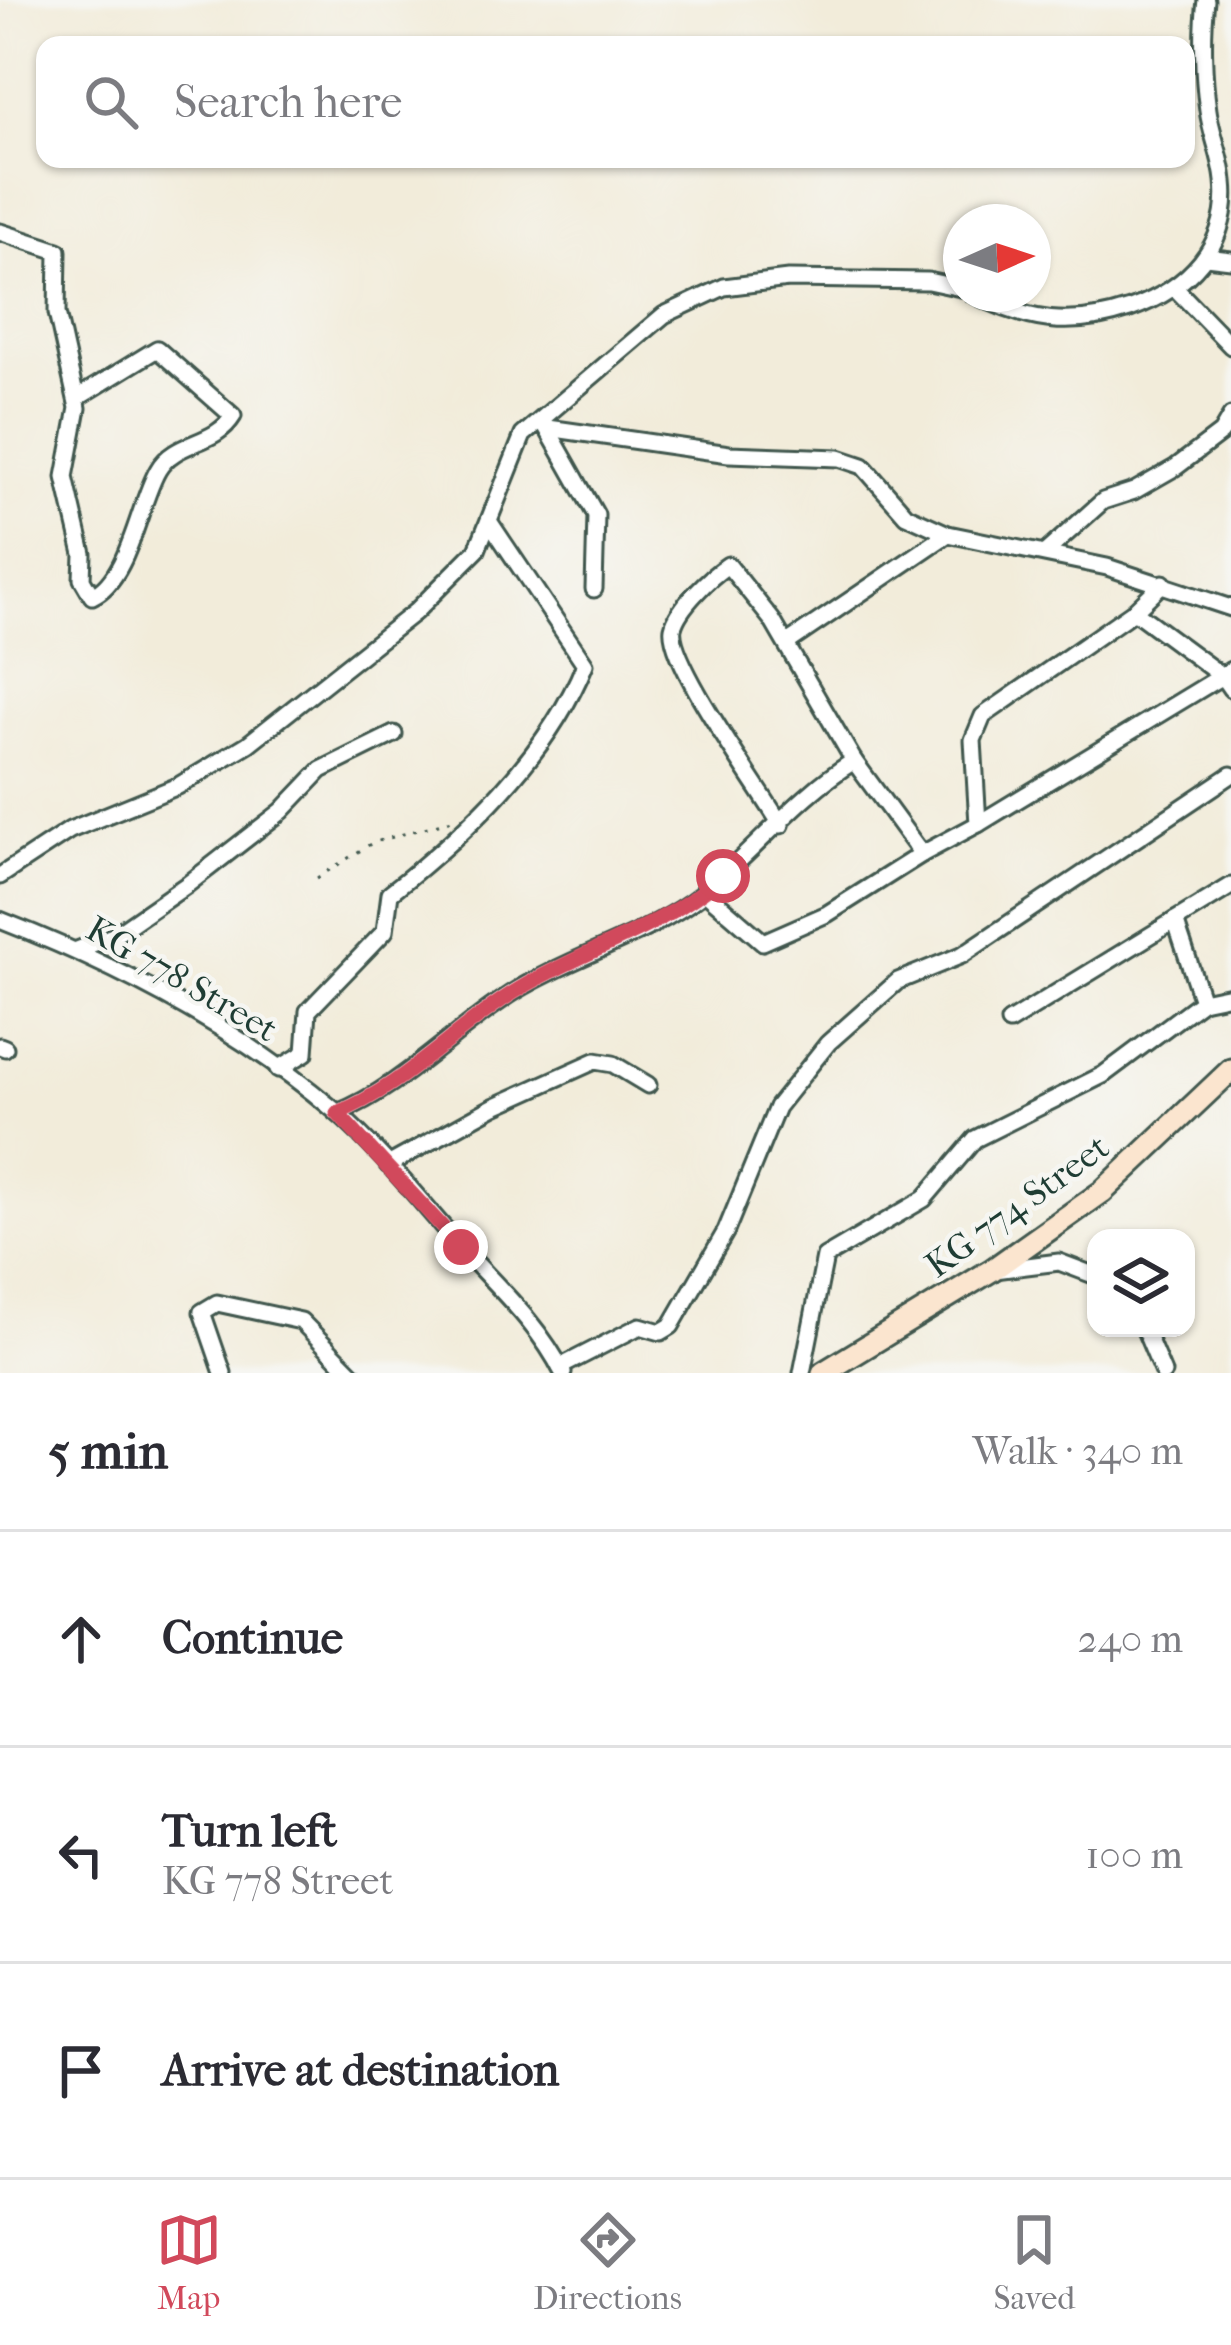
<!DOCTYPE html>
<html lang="en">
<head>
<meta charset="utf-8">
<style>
	:root { --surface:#fff; --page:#f7f7f7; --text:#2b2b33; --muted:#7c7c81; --line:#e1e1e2; --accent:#d1495b }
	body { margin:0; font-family:"IM FELL French Canon",serif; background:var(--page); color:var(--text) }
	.controls { position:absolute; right:36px; bottom:36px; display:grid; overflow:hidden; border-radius:24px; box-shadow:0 3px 9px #0004 }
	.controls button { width:108px; height:108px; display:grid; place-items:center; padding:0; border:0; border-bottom:3px solid var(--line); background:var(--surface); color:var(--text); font:60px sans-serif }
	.compass { position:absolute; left:943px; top:204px; width:108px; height:108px; border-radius:50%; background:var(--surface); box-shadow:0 3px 9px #0004; rotate:87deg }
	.stop { position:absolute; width:36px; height:36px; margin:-27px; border:9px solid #d1495b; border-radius:50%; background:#fff }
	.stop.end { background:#d1495b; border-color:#fff; box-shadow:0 3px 12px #0008 }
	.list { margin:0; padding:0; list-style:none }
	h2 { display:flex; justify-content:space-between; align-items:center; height:156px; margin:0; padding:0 48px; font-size:51px }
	h2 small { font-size:39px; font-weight:400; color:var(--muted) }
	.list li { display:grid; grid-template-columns:78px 1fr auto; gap:36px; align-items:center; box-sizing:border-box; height:216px; padding:0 48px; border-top:3px solid var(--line) }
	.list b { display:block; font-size:45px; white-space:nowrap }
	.list p { margin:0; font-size:39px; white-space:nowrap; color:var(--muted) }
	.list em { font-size:39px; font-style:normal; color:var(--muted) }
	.icon { flex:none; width:66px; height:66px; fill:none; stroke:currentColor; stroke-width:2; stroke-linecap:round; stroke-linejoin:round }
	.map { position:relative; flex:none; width:1231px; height:1373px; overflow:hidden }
	.search { position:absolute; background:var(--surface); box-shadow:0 3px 9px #0004; left:36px; right:36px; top:36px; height:132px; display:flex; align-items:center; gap:30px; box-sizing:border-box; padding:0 42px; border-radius:24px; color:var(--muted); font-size:45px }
	.sheet { height:804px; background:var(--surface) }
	nav { display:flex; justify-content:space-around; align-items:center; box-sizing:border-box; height:168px; border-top:3px solid var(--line); background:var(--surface); font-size:33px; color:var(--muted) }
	nav a { display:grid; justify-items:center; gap:6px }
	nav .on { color:var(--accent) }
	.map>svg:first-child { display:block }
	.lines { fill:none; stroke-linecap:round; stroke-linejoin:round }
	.street-casing { stroke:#3f574d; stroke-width:21 }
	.secondary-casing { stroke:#3f574d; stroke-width:27 }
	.path { stroke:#3f574d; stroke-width:3; stroke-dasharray:3 9; stroke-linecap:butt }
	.street { stroke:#fff; stroke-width:15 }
	.secondary { stroke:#fbe5cf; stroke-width:21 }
	.route { stroke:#d1495b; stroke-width:15 }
	.labels { text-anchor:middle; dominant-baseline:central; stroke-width:9; stroke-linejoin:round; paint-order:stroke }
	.street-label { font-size:36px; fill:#1f3d34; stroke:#f6f6f2 }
</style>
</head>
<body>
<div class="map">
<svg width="1231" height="1373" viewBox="0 0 1231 1373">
	<rect width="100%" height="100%" fill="#f6f6f2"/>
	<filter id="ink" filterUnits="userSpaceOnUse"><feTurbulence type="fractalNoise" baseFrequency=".00833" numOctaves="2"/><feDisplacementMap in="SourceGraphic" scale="24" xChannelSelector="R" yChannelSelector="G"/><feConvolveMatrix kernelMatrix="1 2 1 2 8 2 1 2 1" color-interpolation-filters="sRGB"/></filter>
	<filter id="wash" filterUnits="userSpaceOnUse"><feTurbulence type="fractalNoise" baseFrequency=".004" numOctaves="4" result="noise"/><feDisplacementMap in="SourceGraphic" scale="48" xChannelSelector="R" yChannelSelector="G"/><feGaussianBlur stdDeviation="2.7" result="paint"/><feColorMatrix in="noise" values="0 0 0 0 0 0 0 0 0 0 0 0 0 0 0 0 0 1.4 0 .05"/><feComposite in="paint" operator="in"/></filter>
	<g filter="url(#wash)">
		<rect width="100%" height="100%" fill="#f2ecda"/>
	</g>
	<g filter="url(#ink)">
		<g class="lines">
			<g class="street-casing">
				<g id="street">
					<path d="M 0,232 L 58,251 L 57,313 L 78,408 L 65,477 L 83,554 L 82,579 L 92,596 C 129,580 139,502 158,470 C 175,440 215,446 233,416 L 157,349 L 77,398"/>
					<path d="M 1206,257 L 1231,260"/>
					<path d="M 1175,288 L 1231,346"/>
					<path d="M 973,294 C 1030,322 1070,329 1130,309 C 1187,289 1231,246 1224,181 C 1222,157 1211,134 1208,110 C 1203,76 1202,34 1206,0"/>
					<path d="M 544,423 L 596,515 L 594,589"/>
					<path d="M 548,428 L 729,454 L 839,458 L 863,466 L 906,515 L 948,534"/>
					<path d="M 1046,552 L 1103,501 L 1134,491 L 1176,467 L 1221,433 L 1231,416"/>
					<path d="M 1134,611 L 1222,676 L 1231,670"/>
					<path d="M 787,643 L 948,534 L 1107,567 L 1231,608"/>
					<path d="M 854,761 L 922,854 L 978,824 L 973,740 L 983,716 L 1134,611 L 1163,583"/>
					<path d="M 978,824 L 1222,676 L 1231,689"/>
					<path d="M 0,876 L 70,830 L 178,786 L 248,744 L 415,612 L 477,550 L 523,435 L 664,315 L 724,287 L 788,279 L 928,281 L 961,288"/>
					<path d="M 704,891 L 763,942 L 827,914 L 922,854"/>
					<path d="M 0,920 C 118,966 238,1028 334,1110 C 380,1150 419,1200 459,1245 C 497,1287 538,1323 563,1373"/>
					<path d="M 77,950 L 113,936 L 188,884 L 282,811 L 321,770 L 394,734"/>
					<path d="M 1202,1001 L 1231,995"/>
					<path d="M 1009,1022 L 1231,886"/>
					<path d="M 0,1046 L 5,1048"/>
					<path d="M 278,1069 L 305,1053 L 308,1011 L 385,931 L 390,893 C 466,833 548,756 585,664 L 491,524"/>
					<path d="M 337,1113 C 403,1087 456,1027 517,990 C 578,953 647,937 703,893 C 755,851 798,795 854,761 L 772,620 L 728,565 C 711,576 678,607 673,628 C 667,661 761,790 781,825"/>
					<path d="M 388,1165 L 493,1107 L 595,1061 L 613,1064 L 648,1085"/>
					<path d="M 995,1270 L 1059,1262 L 1096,1276"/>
					<path d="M 1144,1328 L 1163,1373"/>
					<path d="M 560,1367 L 640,1326 L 661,1332 L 671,1326 L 726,1231 L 777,1107 L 828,1043 L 898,981 L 962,955 L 1231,775"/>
					<path d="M 223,1373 L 202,1312 L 217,1303 L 301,1321 L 352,1373"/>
					<path d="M 802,1373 L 825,1257 L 924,1199 L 975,1139 L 1103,1075 L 1202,1001 L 1175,920"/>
				</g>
			</g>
			<g class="secondary-casing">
				<path id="secondary" d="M 823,1373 L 992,1270 L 1102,1192 L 1231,1070"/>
			</g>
			<path class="path" d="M 317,878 L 372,843 L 452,820"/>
			<use href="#street" class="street"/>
			<use href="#secondary" class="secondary"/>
		</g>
	</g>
	<g class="lines" filter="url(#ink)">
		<path class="route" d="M 461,1247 L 337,1113 C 404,1087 458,1025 521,988 C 592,946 657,931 723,876"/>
	</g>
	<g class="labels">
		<g class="street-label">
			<text transform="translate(182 979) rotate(30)">KG 778 Street</text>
			<text transform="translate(1017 1206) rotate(-36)">KG 774 Street</text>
		</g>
	</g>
</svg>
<div class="controls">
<button><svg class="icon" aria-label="layers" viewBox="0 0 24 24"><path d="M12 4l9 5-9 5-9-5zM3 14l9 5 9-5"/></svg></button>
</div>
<svg class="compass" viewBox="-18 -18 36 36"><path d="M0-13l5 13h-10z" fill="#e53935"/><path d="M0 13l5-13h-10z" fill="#7c7c81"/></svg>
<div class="stop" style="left:723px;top:876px"></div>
<div class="stop end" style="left:461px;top:1247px"></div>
<div class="search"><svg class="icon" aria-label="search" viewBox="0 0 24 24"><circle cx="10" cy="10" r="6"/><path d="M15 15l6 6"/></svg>Search here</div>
</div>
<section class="sheet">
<h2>5 min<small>Walk · 340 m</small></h2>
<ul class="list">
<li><svg class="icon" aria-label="ahead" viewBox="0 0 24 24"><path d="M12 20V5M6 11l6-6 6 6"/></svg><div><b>Continue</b></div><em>240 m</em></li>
<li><svg class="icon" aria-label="left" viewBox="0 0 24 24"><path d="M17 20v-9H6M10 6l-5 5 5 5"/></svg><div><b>Turn left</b><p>KG 778 Street</p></div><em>100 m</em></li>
<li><svg class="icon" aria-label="arrive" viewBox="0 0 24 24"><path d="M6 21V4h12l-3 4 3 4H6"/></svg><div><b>Arrive at destination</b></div></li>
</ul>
</section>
<nav>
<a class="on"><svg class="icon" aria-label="map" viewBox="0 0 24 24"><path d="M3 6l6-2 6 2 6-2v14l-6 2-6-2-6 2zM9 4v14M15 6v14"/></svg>Map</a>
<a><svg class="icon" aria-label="directions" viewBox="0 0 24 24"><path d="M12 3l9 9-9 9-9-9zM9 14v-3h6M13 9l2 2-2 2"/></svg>Directions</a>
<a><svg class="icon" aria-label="saved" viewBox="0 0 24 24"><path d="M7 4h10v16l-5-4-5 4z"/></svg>Saved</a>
</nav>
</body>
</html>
